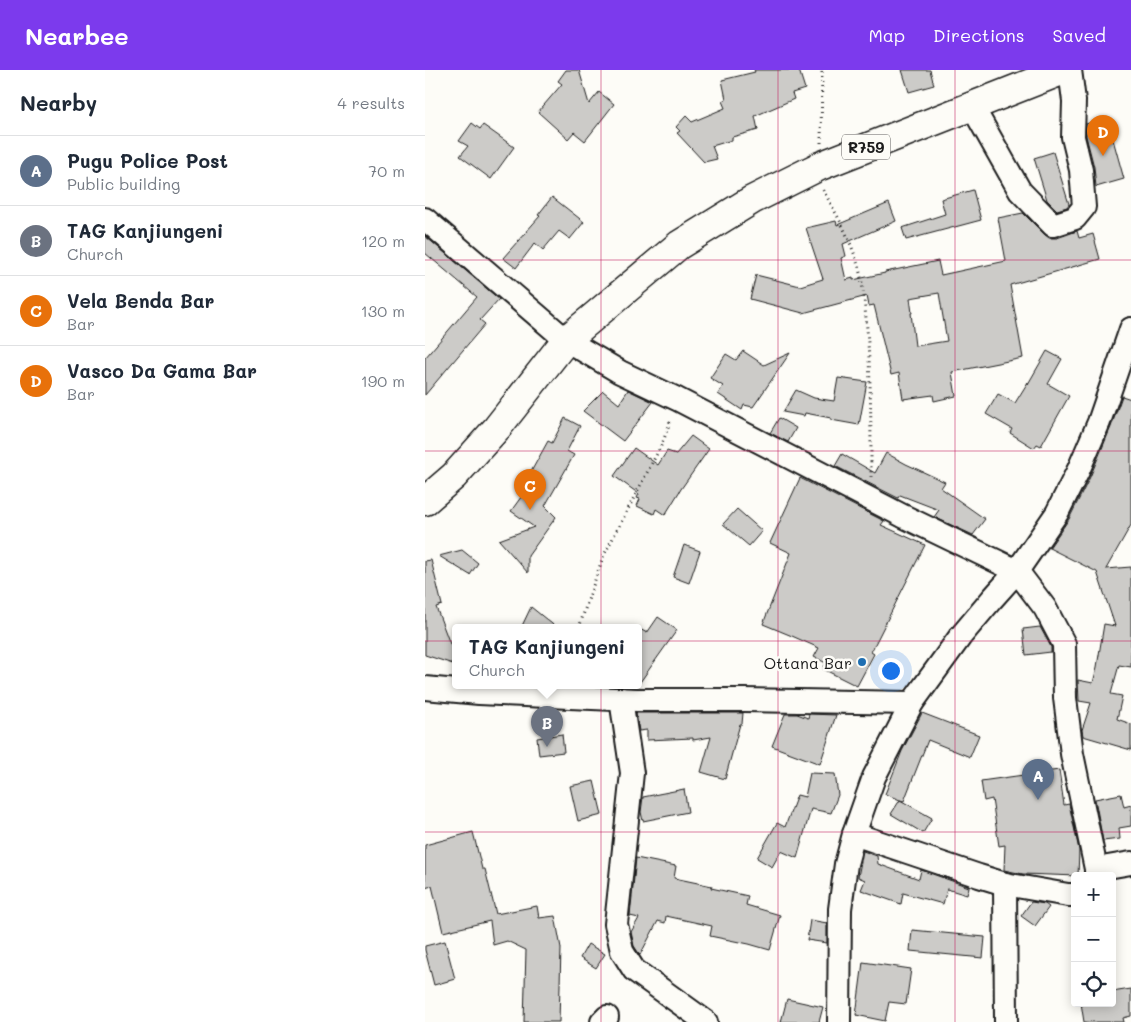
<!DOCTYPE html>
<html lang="en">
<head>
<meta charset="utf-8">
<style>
	:root { --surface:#fff; --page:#f2f2f3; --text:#1f2937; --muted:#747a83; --line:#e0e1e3; --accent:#7c3aed }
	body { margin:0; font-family:Mali,sans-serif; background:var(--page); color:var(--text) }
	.controls { position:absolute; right:15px; bottom:15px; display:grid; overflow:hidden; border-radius:5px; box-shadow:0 2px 12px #0003 }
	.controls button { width:45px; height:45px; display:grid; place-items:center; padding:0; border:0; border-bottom:1px solid var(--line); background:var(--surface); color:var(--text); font:25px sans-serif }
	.you { position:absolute; left:465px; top:600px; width:18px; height:18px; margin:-12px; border:4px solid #fff; border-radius:50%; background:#1a73e8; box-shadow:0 0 0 8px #1a73e833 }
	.badge { display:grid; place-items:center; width:32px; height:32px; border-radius:50%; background:var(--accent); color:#fff; font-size:16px; font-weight:700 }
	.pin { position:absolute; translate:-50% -41px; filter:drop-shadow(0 1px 2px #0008) }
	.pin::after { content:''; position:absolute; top:26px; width:18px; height:15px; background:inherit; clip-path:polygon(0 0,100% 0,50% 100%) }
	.popup { position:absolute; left:27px; top:554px; width:190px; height:65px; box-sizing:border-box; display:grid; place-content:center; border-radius:5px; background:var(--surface); filter:drop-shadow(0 1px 4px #0005); font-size:16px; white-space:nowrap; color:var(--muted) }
	.popup b { font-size:19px; color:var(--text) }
	.popup::after { content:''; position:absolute; left:50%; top:100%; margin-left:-10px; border:10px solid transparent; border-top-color:var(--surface) }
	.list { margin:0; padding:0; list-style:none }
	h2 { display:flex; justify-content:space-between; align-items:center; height:65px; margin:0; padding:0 20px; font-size:21px }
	h2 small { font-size:16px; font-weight:400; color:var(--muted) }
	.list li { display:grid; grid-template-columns:32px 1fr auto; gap:15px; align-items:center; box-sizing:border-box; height:70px; padding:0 20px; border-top:1px solid var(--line) }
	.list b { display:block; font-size:19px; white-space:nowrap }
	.list p { margin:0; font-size:16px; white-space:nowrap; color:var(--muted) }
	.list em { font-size:16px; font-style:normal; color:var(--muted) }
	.icon { flex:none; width:28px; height:28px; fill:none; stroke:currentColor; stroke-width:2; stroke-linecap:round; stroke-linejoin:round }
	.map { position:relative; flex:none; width:706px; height:952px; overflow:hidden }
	header { display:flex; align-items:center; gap:30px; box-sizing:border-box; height:70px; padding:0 25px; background:var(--accent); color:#fff }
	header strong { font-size:24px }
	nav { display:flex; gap:28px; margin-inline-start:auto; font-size:18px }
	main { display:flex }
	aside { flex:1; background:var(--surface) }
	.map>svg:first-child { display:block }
	.building { fill:#cccbc8; stroke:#1c1c1c; fill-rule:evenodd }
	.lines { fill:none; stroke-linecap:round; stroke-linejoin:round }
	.minor-casing { stroke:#1c1c1c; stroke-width:26 }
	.major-casing { stroke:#1c1c1c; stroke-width:31 }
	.path { stroke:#1c1c1c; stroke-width:3; stroke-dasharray:1 4; stroke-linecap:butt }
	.minor { stroke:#fdfcf7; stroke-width:22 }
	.major { stroke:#fdfcf7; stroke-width:28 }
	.grid { fill:none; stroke:#c2185b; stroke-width:1; stroke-opacity:0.55 }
	.poi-dot { fill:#1f6fb2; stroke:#fdfcf7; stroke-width:2 }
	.labels { text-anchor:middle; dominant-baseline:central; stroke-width:5; stroke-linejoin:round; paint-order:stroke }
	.shield { fill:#fdfcf7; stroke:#605f5e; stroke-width:1 }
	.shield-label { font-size:15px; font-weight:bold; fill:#1c1c1c }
	.poi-label { font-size:16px; fill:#1c1c1c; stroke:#fdfcf7; text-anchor:end }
</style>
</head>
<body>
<header>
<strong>Nearbee</strong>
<nav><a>Map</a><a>Directions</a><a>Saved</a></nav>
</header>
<main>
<aside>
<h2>Nearby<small>4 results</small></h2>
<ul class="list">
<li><span class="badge" style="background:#5c6f8a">A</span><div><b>Pugu Police Post</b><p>Public building</p></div><em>70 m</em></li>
<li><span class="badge" style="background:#6b7280">B</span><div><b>TAG Kanjiungeni</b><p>Church</p></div><em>120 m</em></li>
<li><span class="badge" style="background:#e8710a">C</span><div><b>Vela Benda Bar</b><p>Bar</p></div><em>130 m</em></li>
<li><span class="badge" style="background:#e8710a">D</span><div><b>Vasco Da Gama Bar</b><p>Bar</p></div><em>190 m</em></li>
</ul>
</aside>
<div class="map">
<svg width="706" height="952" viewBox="0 0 706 952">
	<rect width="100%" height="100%" fill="#fdfcf7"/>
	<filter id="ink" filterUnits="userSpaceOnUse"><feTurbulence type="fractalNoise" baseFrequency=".02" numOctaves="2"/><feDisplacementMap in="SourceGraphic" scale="10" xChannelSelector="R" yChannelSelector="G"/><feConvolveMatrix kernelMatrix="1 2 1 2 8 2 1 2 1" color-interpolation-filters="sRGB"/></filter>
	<g filter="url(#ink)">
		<g class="building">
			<path d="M 141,0 L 154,0 L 164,34 L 174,22 L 189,34 L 160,71 L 149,62 L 143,69 L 113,42 L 137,14 L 133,11 Z"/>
			<path d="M 329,0 L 374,0 L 380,19 L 367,23 L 369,29 L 330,46 L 333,60 L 307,67 L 307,70 L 287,76 L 292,89 L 279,92 L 252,63 L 255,61 L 251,57 L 261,46 L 267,52 L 300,38 L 297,31 L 301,29 L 297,10 L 330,2 Z"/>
			<path d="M 477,0 L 505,0 L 509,15 L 484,22 Z"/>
			<path d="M 682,48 L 699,109 L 671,117 L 669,97 L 661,66 L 661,54 Z"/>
			<path d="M 47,53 L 55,59 L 58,55 L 89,77 L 66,109 L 35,86 L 43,76 L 34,71 Z"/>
			<path d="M 628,82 L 644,134 L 642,137 L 632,140 L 622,130 L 609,88 Z"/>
			<path d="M 548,120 L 556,150 L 481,170 L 477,158 L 520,144 L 516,129 Z"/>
			<path d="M 127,127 L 159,152 L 145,169 L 134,161 L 118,180 L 110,173 L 91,198 L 78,188 L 115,146 L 113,145 Z"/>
			<path d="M 464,133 L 471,151 L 418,174 L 421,186 L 416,188 L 421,210 L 428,208 L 428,210 L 460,203 L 460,202 L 513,191 L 516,205 L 581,191 L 573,148 L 598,143 L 619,164 L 624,168 L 632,168 L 652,161 L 654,168 L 668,164 L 675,189 L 585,215 L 598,288 L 527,302 L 531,326 L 509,331 L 508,325 L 478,329 L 474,303 L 466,305 L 449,235 L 444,236 L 442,226 L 378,243 L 325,229 L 331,205 L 375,216 L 398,209 L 381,158 L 411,151 L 412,155 ZM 514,223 L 522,271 L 490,276 L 486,243 L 487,243 L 485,228 Z"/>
			<path d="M 0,166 L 74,229 L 55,250 L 60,254 L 0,325 L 0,288 L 52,227 L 0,183 Z"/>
			<path d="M 318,281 L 339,295 L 365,283 L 328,337 L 319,335 L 317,340 L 293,324 L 298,316 L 285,308 L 301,284 L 311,290 Z"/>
			<path d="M 622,281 L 637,289 L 623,314 L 644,326 L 616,376 L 612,374 L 609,378 L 585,363 L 587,359 L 561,344 L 573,324 L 590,333 L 603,312 L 603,314 Z"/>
			<path d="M 413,308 L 442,312 L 434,355 L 406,350 L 406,348 L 380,343 L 379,346 L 358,342 L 371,320 L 389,328 L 409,331 Z"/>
			<path d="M 203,320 L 228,332 L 198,371 L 158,341 L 178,321 L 194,334 Z"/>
			<path d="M 697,326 L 706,329 L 706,455 L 681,499 L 706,497 L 706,597 L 694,595 L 686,624 L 697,626 L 692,649 L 706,654 L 706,680 L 658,666 L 657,660 L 666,633 L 654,631 L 653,610 L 668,613 L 672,597 L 679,554 L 690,556 L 672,502 L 624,478 L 644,449 L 665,407 L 686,357 Z"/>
			<path d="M 140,348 L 155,356 L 142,381 L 149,385 L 120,436 L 131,447 L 103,486 L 103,503 L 74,470 L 109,457 L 86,441 L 107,412 L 102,409 L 123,371 L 127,373 Z"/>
			<path d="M 354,348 L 371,358 L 363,372 L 345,363 Z"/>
			<path d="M 266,366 L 284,379 L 256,419 L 240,445 L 231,439 L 229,444 L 212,436 L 215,429 L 212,428 L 214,424 L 189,406 L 209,378 L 233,395 L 242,381 L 251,384 Z"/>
			<path d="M 461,383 L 481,394 L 520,412 L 516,418 L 560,449 L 548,465 L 509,447 L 514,440 L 475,425 L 473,428 L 410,396 L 417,384 L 450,403 Z"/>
			<path d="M 375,408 L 459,451 L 456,455 L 500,475 L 446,582 L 449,584 L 432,616 L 398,599 L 401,593 L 389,587 L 394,578 L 367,566 L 338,554 L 366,483 L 345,473 Z"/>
			<path d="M 312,439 L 337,461 L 324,476 L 298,454 Z"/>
			<path d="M 259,475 L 275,481 L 264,513 L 248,507 Z"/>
			<path d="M 37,480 L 53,493 L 45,505 L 14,486 Z"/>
			<path d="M 6,490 L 17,535 L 11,537 L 25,574 L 31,575 L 31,595 L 0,585 L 0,491 Z"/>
			<path d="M 106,537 L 132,558 L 96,558 Z"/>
			<path d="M 233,547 L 252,560 L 213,615 L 213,558 L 222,563 Z"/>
			<path d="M 615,557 L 626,577 L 626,582 L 601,585 L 598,559 Z"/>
			<path d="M 211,643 L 318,643 L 317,654 L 315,654 L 300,709 L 276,702 L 286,667 L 268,670 L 268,668 L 222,670 L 222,660 L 214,661 Z"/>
			<path d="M 497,643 L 554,665 L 545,687 L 503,670 L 479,731 L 475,730 L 507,748 L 498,763 L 466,744 L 475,730 L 460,724 L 477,681 Z"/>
			<path d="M 360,644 L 372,644 L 383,648 L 384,644 L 411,645 L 395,694 L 347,676 Z"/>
			<path d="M 137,664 L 139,682 L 114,685 L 112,668 Z"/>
			<path d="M 634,700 L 639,735 L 644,734 L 654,780 L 653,806 L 598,804 L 579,800 L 580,775 L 574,776 L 567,729 L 559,731 L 556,711 Z"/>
			<path d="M 385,703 L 410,704 L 413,725 L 406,743 L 386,739 L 372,788 L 356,781 L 347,797 L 332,788 L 352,753 L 360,757 L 372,725 L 380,727 Z"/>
			<path d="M 169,711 L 177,745 L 153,751 L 145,716 Z"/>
			<path d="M 259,719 L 263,742 L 218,751 L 216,742 L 218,727 Z"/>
			<path d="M 696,724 L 699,737 L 706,735 L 706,756 L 694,758 L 695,769 L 678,771 L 670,729 Z"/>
			<path d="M 48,762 L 57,799 L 60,799 L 71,844 L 112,836 L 114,848 L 130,846 L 136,878 L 134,952 L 99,952 L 101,880 L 82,871 L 68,875 L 65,851 L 18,862 L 7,816 L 0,818 L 0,775 Z"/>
			<path d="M 438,781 L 452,786 L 453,794 L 494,809 L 496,800 L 544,817 L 542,825 L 522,819 L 518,834 L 478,823 L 476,834 L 436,820 L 440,810 L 433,807 Z"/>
			<path d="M 211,788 L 251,796 L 249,808 L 287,816 L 286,818 L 323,826 L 321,835 L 355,845 L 345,880 L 324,874 L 285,866 L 287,856 L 241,846 L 240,853 L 233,851 L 215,885 L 209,876 L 206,862 L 214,848 L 205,846 Z"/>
			<path d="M 606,832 L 620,834 L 624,837 L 610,856 L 596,846 Z"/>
			<path d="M 385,850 L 402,853 L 402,873 L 382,870 Z"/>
			<path d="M 487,860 L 560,867 L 558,888 L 485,881 Z"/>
			<path d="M 20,871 L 30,909 L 9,915 L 0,880 L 0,876 Z"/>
			<path d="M 163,874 L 180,884 L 171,898 L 155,888 Z"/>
			<path d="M 438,892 L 486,899 L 481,934 L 464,932 L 460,951 L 431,945 Z"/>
			<path d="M 706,919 L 706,946 L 698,948 L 699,952 L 659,952 L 656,933 L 687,933 L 687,922 Z"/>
			<path d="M 362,929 L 398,937 L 394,952 L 356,952 Z"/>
		</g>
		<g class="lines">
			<g class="minor-casing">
				<g id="minor">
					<path d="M 547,36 L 595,121 L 628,155 L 650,148 L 659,137 L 656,100 L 648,67 L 649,31 L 645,0"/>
					<path d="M 0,149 L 141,270 L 195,302 L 252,329 L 478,446 L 592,501 L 620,538 L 639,574 L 640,628 L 647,684 L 671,799 L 671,806"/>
					<path d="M 0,618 L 54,623 L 212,630 L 319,630 L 487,633"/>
					<path d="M 196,629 L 207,703 L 191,854 L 197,881 L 209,900 L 281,952"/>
					<path d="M 429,764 L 554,806 L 580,814 L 643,825 L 650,825"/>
					<path d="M 671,799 L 706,793"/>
					<path d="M 580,814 L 581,952"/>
					<path d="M 177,952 L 182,947"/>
					<path d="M 414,952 L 415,839 L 421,794 L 429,764 L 449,707 L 487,633 L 535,567 L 567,529 L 592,501 L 632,443 L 653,401 L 674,352 L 706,259"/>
				</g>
			</g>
			<g class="major-casing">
				<path id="major" d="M 0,431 L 29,406 L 72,358 L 141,270 L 254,175 L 327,130 L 395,96 L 639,0"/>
			</g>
			<g class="path">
				<path d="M 396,73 L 397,0"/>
				<path d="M 398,120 C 411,143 424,166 432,192 C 438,210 439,230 441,248 C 446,301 446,354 446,407"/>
				<path d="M 154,558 L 162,533 L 178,487 L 238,372 L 246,348"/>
			</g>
			<use href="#minor" class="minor"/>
			<use href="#major" class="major"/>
		</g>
	</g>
	<path class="grid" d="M 176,0 L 176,952M 353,0 L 353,952M 530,0 L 530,952M 0,190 L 706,190M 0,381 L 706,381M 0,571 L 706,571M 0,762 L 706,762"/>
	<circle class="poi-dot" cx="437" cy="592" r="5"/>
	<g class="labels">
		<rect class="shield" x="417" y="64.5" width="48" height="25" rx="4"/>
		<g class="shield-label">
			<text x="441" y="77">R759</text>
		</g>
		<g class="poi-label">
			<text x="427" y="592">Ottana Bar</text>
		</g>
	</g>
</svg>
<div class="controls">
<button>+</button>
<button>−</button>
<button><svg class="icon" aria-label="locate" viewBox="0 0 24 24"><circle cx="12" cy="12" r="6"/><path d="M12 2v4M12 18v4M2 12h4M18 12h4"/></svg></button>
</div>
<div class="you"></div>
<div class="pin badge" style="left:613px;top:730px;background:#5c6f8a">A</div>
<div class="pin badge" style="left:122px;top:677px;background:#6b7280">B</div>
<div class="popup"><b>TAG Kanjiungeni</b>Church</div>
<div class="pin badge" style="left:105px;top:440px;background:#e8710a">C</div>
<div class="pin badge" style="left:678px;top:86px;background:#e8710a">D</div>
</div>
</main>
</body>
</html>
